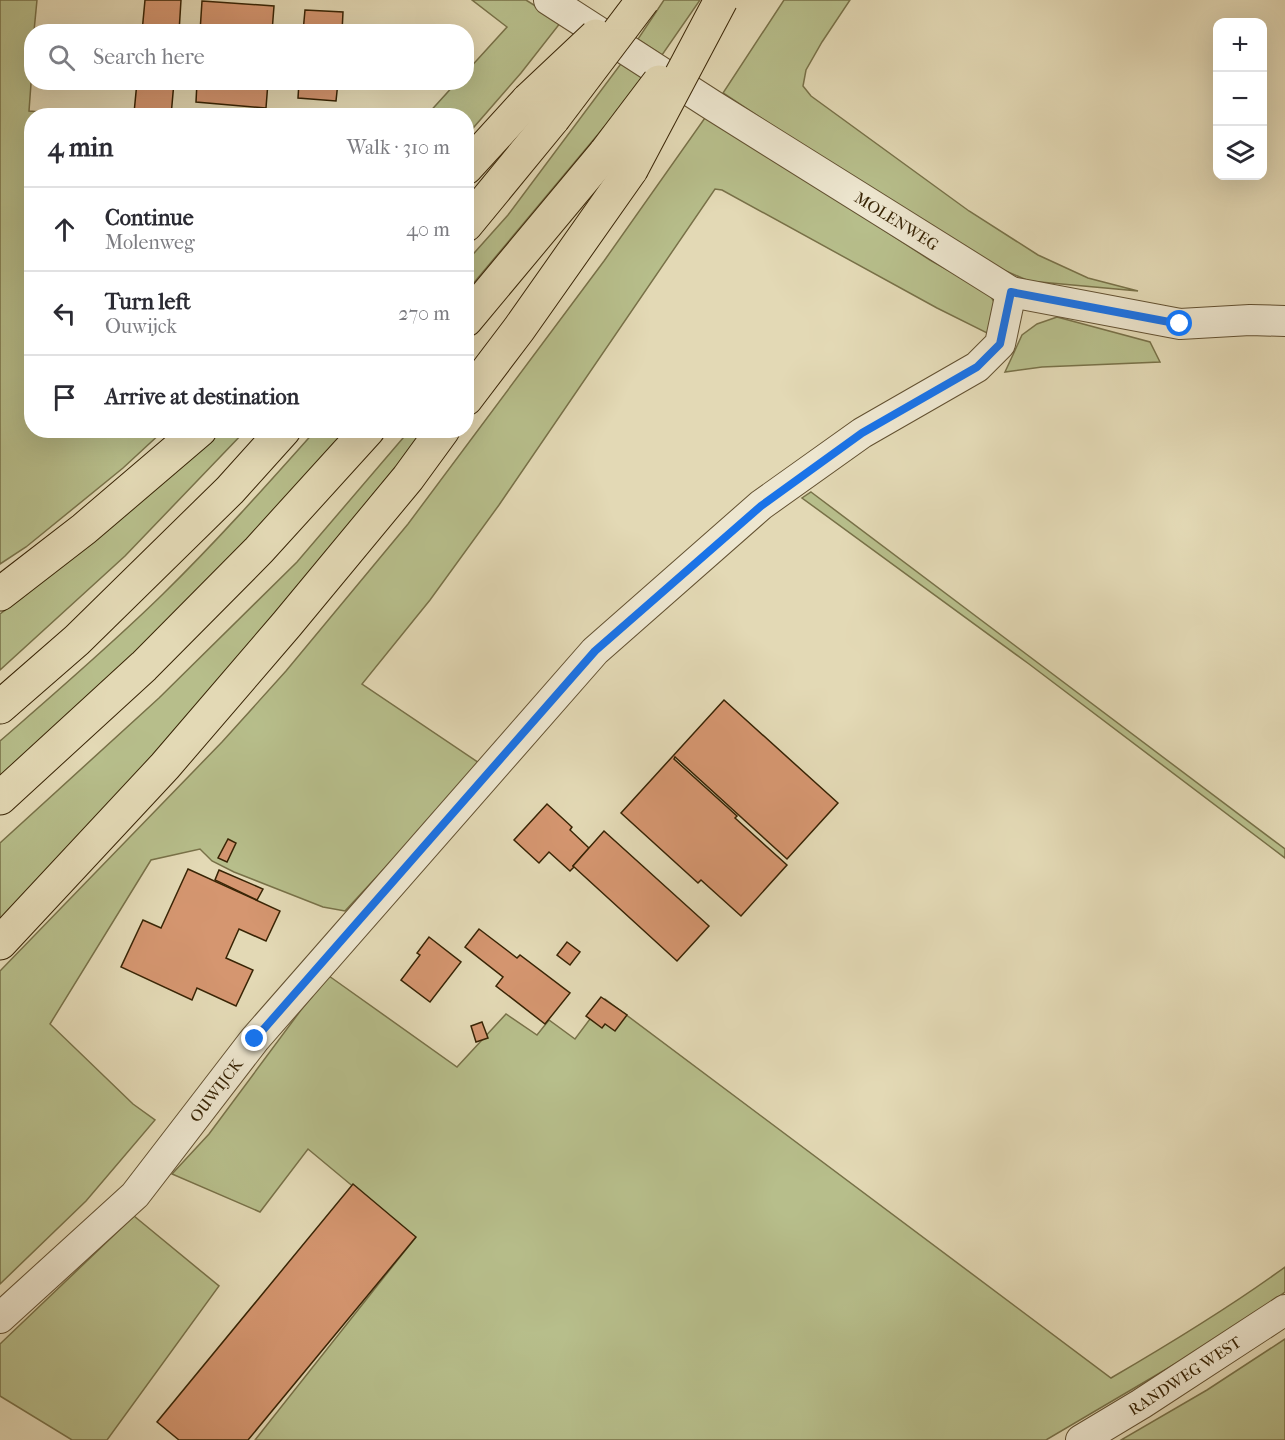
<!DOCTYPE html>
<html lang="en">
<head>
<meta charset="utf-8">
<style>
	:root { --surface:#fff; --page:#f2f2f3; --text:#2b2b33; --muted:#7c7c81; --line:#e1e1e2 }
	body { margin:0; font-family:"IM FELL French Canon",serif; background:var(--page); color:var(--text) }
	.controls { position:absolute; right:18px; top:18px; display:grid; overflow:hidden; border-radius:12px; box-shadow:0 6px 24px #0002 }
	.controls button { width:54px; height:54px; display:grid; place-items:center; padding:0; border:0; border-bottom:2px solid var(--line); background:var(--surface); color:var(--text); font:30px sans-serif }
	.stop { position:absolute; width:18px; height:18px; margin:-14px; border:4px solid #1a73e8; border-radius:50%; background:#fff }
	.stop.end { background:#1a73e8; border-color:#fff; box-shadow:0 2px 6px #0008 }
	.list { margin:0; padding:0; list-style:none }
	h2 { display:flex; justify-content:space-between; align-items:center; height:78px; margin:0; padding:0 24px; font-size:26px }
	h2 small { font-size:20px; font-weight:400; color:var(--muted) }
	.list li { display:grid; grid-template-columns:39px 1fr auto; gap:18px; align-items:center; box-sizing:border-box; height:84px; padding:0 24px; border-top:2px solid var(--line) }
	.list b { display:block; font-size:22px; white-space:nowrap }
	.list p { margin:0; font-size:20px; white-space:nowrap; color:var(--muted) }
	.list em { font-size:20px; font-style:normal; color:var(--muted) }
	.icon { flex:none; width:33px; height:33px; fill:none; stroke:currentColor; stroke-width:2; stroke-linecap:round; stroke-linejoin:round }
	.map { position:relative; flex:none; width:1285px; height:1440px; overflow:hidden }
	.search { position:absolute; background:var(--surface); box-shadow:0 6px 24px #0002; left:24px; top:24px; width:450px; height:66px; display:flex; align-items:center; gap:15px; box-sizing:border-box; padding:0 21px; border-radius:24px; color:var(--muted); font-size:22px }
	.panel { position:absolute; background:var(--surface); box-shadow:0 6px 24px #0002; left:24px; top:108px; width:450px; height:330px; border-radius:24px }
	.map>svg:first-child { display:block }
	.green { fill:#b7be8b; stroke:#787148; stroke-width:1.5 }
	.building { fill:#d59670; stroke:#382405; stroke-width:1.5 }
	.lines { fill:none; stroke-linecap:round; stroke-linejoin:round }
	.minor-casing { stroke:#635131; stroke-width:32 }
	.highway-casing { stroke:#382405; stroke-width:35 }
	.minor { stroke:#ede6cf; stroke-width:30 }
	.highway { stroke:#e3d9b5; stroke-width:33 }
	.highway-bridge-casing { stroke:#382405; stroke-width:35; stroke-linecap:butt }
	.highway-bridge { stroke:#e3d9b5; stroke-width:33 }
	.route { stroke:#1a73e8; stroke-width:8 }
	.labels { text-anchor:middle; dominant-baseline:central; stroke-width:4.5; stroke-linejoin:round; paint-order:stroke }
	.street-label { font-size:16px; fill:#382405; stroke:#ede6cf }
</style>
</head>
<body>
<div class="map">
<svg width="1285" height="1440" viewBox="0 0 1285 1440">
	<rect width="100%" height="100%" fill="#e3d9b5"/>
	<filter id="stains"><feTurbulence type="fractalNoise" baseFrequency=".00333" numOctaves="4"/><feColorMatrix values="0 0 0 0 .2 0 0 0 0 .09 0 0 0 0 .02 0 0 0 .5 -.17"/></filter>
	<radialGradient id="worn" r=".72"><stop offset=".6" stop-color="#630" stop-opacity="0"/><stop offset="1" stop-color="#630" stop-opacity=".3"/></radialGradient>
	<g class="green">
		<path d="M 0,0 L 37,0 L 34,31 L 32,32 L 32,70 L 29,111 L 79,115 L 32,116 L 32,430 L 163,431 L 123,468 L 26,547 L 0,564 Z"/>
		<path d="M 472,0 L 526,0 L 561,22 L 521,73 L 467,135 L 466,116 L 426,116 L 456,83 L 466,82 L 467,71 L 507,27 Z"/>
		<path d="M 664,0 L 700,0 L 662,55 L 638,39 Z"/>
		<path d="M 784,0 L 850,0 L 822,42 L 806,70 L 803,86 L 811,96 L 969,211 L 1038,255 L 1088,278 L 1138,291 L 1029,281 L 992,265 L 944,238 L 723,93 Z"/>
		<path d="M 623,61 L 646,77 L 467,291 L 467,261 L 508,215 Z"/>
		<path d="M 707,115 L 930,260 L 989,293 L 995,304 L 989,334 L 937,308 L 722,190 L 715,189 L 499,505 L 430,600 L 362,684 L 479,763 L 407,844 L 345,911 L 323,907 L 234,872 L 212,861 L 200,849 L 151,860 L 50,1024 L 133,1104 L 155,1120 L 86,1201 L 0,1284 L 0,971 L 222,742 L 286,671 L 408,524 L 604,261 Z"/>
		<path d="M 1057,317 L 1150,342 L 1160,362 L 1042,367 L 1005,372 L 1022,335 L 1037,324 Z"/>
		<path d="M 216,431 L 245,431 L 125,556 L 0,670 L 0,614 L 23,597 L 181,463 Z"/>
		<path d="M 315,431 L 346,431 L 184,617 L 0,784 L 0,741 C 55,693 111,645 163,594 C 216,542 266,486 315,431 Z"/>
		<path d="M 409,431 L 427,431 L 293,603 L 0,925 L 0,843 L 159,698 L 297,562 Z"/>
		<path d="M 811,492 L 1285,849 L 1285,858 L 1029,664 L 802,498 Z"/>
		<path d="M 329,976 L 457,1067 L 506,1014 L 537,1035 L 549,1020 L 575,1039 L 605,999 L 1111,1378 C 1171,1343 1229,1308 1285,1267 L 1285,1292 L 1260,1310 L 1187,1357 L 1046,1440 L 255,1440 L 415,1238 L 308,1149 L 260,1212 L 172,1174 L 209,1134 L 301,1010 Z"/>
		<path d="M 134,1216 L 219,1286 L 107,1440 L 72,1440 L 0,1396 L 0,1344 Z"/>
		<path d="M 1285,1339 L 1285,1440 L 1121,1440 L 1207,1390 Z"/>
	</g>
	<g class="building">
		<path d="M 145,0 L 181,0 L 179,32 L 142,32 Z"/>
		<path d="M 202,1 L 274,6 L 272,32 L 200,32 Z"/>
		<path d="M 305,10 L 343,12 L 342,32 L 303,32 Z"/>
		<path d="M 137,82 L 174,82 L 171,116 L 134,113 Z"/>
		<path d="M 197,82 L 268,82 L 266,108 L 196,102 Z"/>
		<path d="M 299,82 L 338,82 L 336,101 L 298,98 Z"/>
		<path d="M 724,700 L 838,803 L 787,859 L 675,757 L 674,759 L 737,816 L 735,818 L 787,865 L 741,916 L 701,880 L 698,883 L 621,813 Z"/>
		<path d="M 547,804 L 572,827 L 570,830 L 589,848 L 573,866 L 574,867 L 570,871 L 549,852 L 539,863 L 514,840 Z"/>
		<path d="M 604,831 L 709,926 L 677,961 L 573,866 Z"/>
		<path d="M 228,839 L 236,843 L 227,862 L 218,858 Z"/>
		<path d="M 188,869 L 280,911 L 266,941 L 239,929 L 226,958 L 253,970 L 236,1006 L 197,988 L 192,1000 L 121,967 L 143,920 L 161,928 Z"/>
		<path d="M 219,870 L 263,889 L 257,900 L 215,880 Z"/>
		<path d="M 479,929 L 517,958 L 520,955 L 570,993 L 545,1024 L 496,986 L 503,977 L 465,947 Z"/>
		<path d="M 429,937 L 461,962 L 430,1002 L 401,980 L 420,955 L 417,953 Z"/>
		<path d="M 567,942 L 580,952 L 570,965 L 557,955 Z"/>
		<path d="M 601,997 L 627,1015 L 615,1031 L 605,1024 L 602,1028 L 586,1016 Z"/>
		<path d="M 482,1022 L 488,1038 L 476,1042 L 471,1026 Z"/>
		<path d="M 353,1184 L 416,1237 L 248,1440 L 179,1440 L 157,1422 Z"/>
	</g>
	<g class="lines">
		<g class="minor-casing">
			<g id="minor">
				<path id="s1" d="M 549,0 L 712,105 L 1011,292 L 1180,324 L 1250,320 L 1285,321"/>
				<path id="s2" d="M 0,1318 L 135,1195 L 255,1039 L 595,651 L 761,505 L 862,433 L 977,367 L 1000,344 L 1011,292"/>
				<path id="s3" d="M 1081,1440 L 1141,1404 L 1285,1310"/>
			</g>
		</g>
		<g class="highway-casing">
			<g id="highway">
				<path d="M 466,168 L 528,100"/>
				<path d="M 466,225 L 553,119"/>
				<path d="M 466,320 L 606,152"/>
				<path d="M 466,399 L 519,329 L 631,170"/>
				<path d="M 0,594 L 84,529 L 200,430"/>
				<path d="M 0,707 L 77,640 L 230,490 L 284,430"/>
				<path d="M 0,798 L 144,666 L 259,550 L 368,430"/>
				<path d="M 0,943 L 165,766 L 287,624 L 408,478 L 443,430"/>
			</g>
		</g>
		<use href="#minor" class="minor"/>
		<use href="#highway" class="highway"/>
		<g class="highway-bridge-casing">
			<g id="highway-bridge">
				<path d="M 528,100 L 596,36"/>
				<path d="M 553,119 L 643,0"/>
				<path d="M 606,152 L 659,82"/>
				<path d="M 631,170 L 721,0"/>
			</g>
		</g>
		<use href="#highway-bridge" class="highway-bridge"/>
	</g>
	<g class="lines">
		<path class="route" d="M 255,1039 L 595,651 L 761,506 L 862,433 L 977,367 L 1000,344 L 1011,292 L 1180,324"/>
	</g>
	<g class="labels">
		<g class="street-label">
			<text stroke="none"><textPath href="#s1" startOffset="412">MOLENWEG</textPath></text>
			<text stroke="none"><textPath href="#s2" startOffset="315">OUWIJCK</textPath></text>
			<text stroke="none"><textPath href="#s3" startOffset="122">RANDWEG WEST</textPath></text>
		</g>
	</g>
	<rect width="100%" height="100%" filter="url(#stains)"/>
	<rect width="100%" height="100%" fill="url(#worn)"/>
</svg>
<div class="controls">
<button>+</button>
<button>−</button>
<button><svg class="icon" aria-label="layers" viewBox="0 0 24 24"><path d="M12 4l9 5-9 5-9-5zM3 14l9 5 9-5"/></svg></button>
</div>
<div class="stop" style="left:1180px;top:324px"></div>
<div class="stop end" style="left:255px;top:1039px"></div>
<div class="search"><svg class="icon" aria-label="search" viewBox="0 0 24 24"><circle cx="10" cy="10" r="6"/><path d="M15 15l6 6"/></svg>Search here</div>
<section class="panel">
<h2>4 min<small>Walk · 310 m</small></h2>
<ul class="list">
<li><svg class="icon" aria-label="ahead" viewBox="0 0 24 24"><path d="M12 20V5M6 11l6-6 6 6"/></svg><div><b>Continue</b><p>Molenweg</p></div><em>40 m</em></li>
<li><svg class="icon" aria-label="left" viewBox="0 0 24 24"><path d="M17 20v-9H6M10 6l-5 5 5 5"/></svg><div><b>Turn left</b><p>Ouwijck</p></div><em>270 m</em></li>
<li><svg class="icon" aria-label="arrive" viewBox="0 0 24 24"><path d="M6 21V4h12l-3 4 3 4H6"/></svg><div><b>Arrive at destination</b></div></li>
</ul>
</section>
</div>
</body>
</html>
